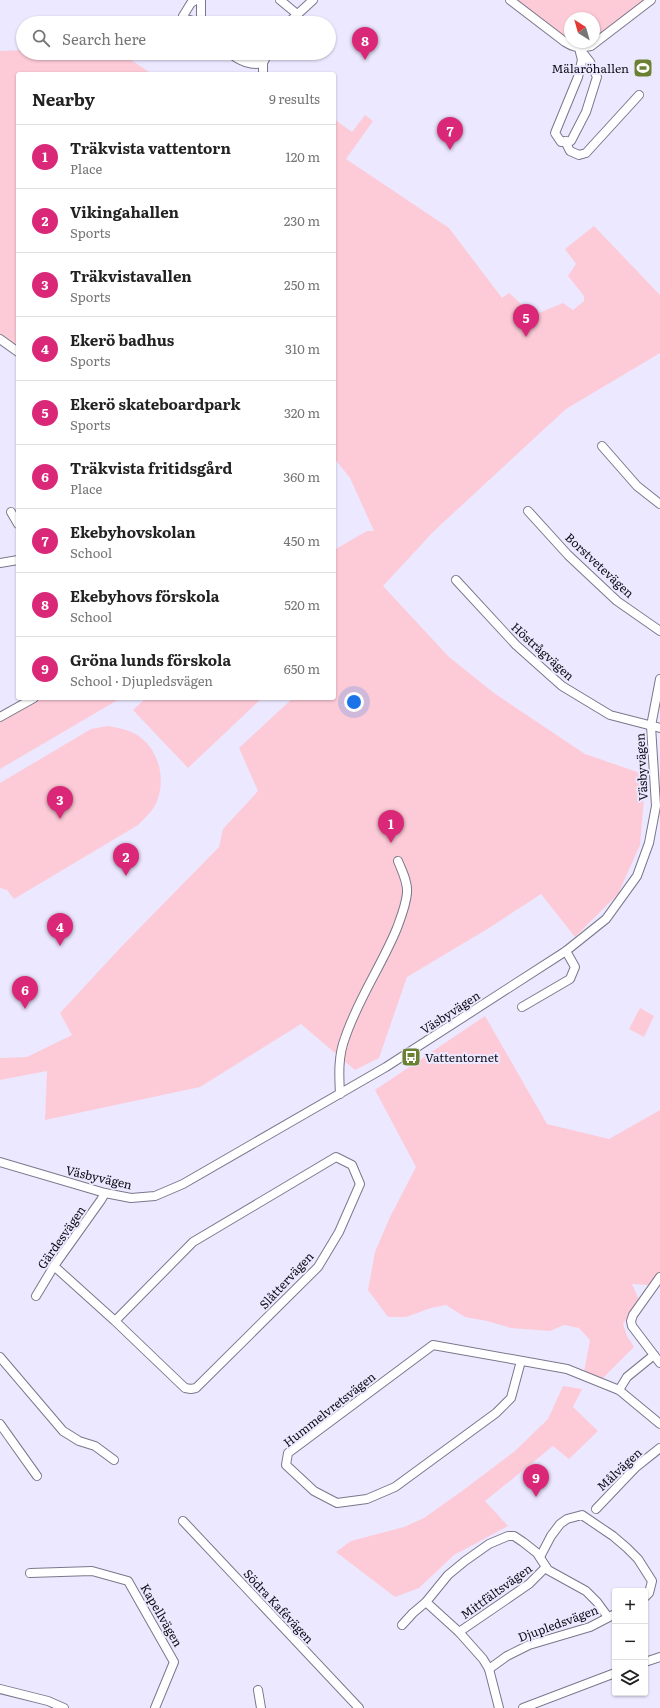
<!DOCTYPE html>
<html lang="en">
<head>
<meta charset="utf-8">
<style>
	:root { --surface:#fff; --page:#f2f2f2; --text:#222; --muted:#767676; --line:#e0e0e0; --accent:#db2777 }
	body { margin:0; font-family:Literata,serif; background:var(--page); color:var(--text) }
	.controls { position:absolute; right:12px; bottom:12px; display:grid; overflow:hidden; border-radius:4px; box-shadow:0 1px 3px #0004 }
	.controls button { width:36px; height:36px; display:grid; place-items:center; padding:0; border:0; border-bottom:1px solid var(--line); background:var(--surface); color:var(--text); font:20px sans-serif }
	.compass { position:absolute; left:564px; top:12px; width:36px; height:36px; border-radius:50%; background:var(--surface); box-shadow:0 1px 3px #0004; rotate:323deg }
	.you { position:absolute; left:354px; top:702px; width:14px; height:14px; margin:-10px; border:3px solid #fff; border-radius:50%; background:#1a73e8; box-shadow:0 0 0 6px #1a73e833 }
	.badge { display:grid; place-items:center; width:26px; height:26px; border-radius:50%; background:var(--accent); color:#fff; font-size:13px; font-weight:700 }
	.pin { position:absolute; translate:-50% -33px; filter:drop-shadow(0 1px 2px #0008) }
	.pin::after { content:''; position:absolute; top:21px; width:14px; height:12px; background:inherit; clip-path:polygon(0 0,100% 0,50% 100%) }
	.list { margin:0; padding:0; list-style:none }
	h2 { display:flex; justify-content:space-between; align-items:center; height:52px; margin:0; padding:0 16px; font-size:17px }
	h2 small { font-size:13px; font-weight:400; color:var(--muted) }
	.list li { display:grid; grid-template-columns:26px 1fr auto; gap:12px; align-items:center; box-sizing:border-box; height:64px; padding:0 16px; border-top:1px solid var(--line) }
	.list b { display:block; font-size:15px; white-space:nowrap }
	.list p { margin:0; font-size:13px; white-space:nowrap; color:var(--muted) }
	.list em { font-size:13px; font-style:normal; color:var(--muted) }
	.icon { flex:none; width:22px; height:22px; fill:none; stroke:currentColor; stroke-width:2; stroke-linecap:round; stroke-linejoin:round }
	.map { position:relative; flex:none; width:660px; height:1708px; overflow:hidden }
	.search { position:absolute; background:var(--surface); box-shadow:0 1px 3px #0004; left:16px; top:16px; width:320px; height:44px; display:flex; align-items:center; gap:10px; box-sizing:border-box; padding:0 14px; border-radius:22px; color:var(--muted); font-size:15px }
	.panel { position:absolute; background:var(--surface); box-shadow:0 1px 3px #0004; left:16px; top:72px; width:320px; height:628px; border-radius:4px }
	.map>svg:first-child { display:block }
	.green { fill:#fdcbd7 }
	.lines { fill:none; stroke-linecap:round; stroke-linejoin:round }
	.minor-casing { stroke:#7b778b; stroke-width:10 }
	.minor { stroke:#fff; stroke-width:8 }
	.labels { text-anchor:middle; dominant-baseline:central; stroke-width:4; stroke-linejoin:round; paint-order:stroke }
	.poi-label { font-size:12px; fill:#0f0d15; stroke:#ece8ff; text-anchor:end }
	.street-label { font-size:12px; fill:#0f0d15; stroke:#ece8ff }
</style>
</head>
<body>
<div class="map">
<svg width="660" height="1708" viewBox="0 0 660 1708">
	<rect width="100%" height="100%" fill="#ece8ff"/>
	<g class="green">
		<path d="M 515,0 L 643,0 L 594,40 L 594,18 L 570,18 L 570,40 Z"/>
		<path d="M 23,50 L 23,53 L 121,53 L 152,74 L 18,74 L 18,346 L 0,336 L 0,51 Z"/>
		<path d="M 365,115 L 373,121 L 346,159 L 449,228 L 502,298 L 509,293 L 531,313 L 536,314 L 563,303 L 573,310 L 584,301 L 584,296 L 568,276 L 576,264 L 565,249 L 594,226 L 660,295 L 660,353 L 566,409 L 434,531 L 383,586 L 449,657 L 494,693 L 585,754 L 646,775 L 640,845 L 618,894 L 575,937 L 541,894 L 489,928 L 407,977 L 379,1058 L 355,1070 L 301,1024 L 200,1087 L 45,1120 L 47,1071 L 0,1080 L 0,1058 L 27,1057 L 72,1035 L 60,1013 L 121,947 L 219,847 L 223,829 L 258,791 L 239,748 L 293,698 L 334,698 L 334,550 L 367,531 L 374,531 L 350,478 L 334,458 L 334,119 L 352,132 Z"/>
		<path d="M 34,698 L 121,698 L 0,769 L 0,717 Z"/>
		<path d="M 146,698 L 262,698 L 188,768 L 133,710 Z"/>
		<path d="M 108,726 C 114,727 120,728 126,730 C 154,738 167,772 158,798 C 155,809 146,817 138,825 L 14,899 L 7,890 L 0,888 L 0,783 L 91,729 Z"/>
		<path d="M 640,1008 L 654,1016 L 644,1037 L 629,1029 Z"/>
		<path d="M 485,1016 L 547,1124 L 609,1139 L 660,1110 L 660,1271 L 649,1285 L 632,1284 L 639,1300 L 623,1324 L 627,1336 L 634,1347 L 601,1380 L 584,1372 L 590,1340 L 579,1328 L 564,1325 L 550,1331 L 511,1328 L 487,1321 L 465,1317 L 446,1305 L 431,1308 L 406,1317 L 388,1317 L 368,1290 L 375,1252 L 390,1217 L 416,1167 L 375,1090 Z"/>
		<path d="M 563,1386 L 582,1389 L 573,1407 L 598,1431 L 569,1459 L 553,1446 L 485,1501 L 508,1526 L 454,1555 L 419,1588 L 395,1597 L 336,1552 L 351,1541 L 404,1527 L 424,1518 L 462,1491 L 515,1451 L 548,1419 Z"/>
	</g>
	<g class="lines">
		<g class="minor-casing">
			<g id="minor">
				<path d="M 196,0 L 191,3 L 183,16 L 186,19 L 201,23"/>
				<path d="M 201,0 L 201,23"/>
				<path d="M 280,0 L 297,14"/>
				<path d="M 510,0 L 565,42 C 574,48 580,48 591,46 L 651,0"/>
				<path d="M 288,23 L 313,0"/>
				<path d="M 579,48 L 590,62 L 597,77 L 586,112 L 571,141 L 561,142 L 555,133 L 578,77 L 582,60 Z"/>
				<path d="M 230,53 C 239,61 252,66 263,63 L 268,53"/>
				<path d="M 263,74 L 263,63"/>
				<path d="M 565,141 L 570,151 L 579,155 L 586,153 L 639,95"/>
				<path d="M 0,339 L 18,352"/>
				<path d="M 602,446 L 637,486 L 660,504"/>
				<path d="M 528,511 L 568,555 L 617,601 L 660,631"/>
				<path d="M 11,512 L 18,524"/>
				<path d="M 0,563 L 18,560"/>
				<path d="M 456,580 L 516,645 L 562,686 L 610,715 L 660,728"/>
				<path d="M 0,717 L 34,698"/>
				<path d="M 522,1007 L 570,979 L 575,967 L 566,951"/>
				<path d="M 340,1094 C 339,1075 338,1056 345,1038 C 358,999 382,965 397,928 C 401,917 406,905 407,893 C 408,882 402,871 398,861"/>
				<path d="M 0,1162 L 105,1193 L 131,1198 L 155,1196 L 183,1184 L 386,1067 L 566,951 L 606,919 L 637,876 L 649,843 L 656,806 L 651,726 L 660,679"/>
				<path d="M 54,1266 L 115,1321 L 185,1388 L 191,1389 L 196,1388 L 318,1267 L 339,1232 L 360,1184 L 352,1165 L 336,1157 L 193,1242 L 115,1321"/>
				<path d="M 660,1277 L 633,1315 L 631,1321 L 632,1326 L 660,1363"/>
				<path d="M 36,1296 L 54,1266 L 101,1200 L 105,1193"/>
				<path d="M 0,1357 L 63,1431 L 79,1441 L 95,1446 L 114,1460"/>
				<path d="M 521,1361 L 511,1398 L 496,1413 L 395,1487 L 367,1499 L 337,1503 L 314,1491 L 286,1465 L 288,1453 L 433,1345 L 567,1369 L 619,1390 L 660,1424"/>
				<path d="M 619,1390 L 627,1377 L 654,1355"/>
				<path d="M 0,1424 L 37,1476"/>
				<path d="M 596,1509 L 636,1467 L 660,1448"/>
				<path d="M 183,1521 L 359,1708"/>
				<path d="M 540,1557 L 551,1536 L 560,1524 L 567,1519 L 582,1515 L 613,1536 L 627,1548 L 638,1559 L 652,1581 L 649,1593 L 645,1597"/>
				<path d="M 30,1573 L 92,1571 L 128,1581 L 174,1662 L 155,1708"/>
				<path d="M 426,1602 L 459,1632 L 483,1659 L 489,1669 L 499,1708"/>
				<path d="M 402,1625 L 413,1613 L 426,1602 L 448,1575 L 465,1561 L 489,1544 L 508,1536 L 514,1536 L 523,1542 L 537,1553 L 548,1570 L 586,1591 L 597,1602 L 608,1617"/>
				<path d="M 459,1632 L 529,1584 L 546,1567"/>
				<path d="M 645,1662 L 660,1657"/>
				<path d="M 489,1669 L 507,1656 L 529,1645 L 590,1627 L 615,1614"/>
				<path d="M 0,1689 L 48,1701 L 64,1708"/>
				<path d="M 258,1690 L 261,1708"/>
				<path d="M 523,1708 L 615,1673"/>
			</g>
		</g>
		<use href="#minor" class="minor"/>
	</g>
	<defs>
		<g id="stadium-square" transform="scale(1)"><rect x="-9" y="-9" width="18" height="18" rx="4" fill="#6b8132" stroke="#ece8ff"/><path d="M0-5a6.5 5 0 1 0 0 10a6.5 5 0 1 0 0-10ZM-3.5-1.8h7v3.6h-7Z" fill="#fff"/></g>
		<g id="bus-square" transform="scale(1)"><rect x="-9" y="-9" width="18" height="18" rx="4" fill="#6b8132" stroke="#ece8ff"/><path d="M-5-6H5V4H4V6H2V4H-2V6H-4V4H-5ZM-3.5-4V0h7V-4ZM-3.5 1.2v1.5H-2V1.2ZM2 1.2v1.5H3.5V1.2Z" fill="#fff"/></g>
	</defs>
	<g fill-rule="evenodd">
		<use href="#stadium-square" x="643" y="68"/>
		<use href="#bus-square" x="411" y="1057"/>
	</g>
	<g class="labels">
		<g class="poi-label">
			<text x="629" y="68">Mälaröhallen</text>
			<text x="425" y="1057" text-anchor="start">Vattentornet</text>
		</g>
		<g class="street-label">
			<text transform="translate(600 565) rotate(43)">Borstvetevägen</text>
			<text transform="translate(543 651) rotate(42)">Höstrågvägen</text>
			<text transform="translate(641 767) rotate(-93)">Väsbyvägen</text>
			<text transform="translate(450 1012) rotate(-33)">Väsbyvägen</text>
			<text transform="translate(99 1177) rotate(13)">Väsbyvägen</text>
			<text transform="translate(61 1237) rotate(-55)">Gärdesvägen</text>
			<text transform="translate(286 1280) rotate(-47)">Slåttervägen</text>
			<text transform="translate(329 1409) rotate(-38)">Hummelvretsvägen</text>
			<text transform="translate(619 1469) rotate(-43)">Målvägen</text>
			<text transform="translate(496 1591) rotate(-36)">Mittfältsvägen</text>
			<text transform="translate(279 1606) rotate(47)">Södra Kafévägen</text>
			<text transform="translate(162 1615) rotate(60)">Kapellvägen</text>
			<text transform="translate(558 1623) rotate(-20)">Djupledsvägen</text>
		</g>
	</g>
</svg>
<div class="controls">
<button>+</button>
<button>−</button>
<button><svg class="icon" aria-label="layers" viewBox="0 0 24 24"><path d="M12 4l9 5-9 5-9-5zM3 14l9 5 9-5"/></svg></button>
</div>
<svg class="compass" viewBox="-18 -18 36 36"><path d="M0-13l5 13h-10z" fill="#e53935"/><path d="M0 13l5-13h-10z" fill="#767676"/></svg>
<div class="you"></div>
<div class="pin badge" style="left:391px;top:843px">1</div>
<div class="pin badge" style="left:126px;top:876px">2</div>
<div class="pin badge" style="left:60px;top:819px">3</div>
<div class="pin badge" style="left:60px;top:946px">4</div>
<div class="pin badge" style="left:526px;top:337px">5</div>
<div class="pin badge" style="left:25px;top:1009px">6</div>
<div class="pin badge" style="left:450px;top:150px">7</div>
<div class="pin badge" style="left:365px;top:60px">8</div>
<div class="pin badge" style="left:536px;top:1497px">9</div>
<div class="search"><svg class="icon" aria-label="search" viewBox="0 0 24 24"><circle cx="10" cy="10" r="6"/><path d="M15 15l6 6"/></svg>Search here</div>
<section class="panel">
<h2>Nearby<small>9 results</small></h2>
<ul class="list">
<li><span class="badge">1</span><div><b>Träkvista vattentorn</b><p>Place</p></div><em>120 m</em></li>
<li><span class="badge">2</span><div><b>Vikingahallen</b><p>Sports</p></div><em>230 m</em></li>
<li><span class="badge">3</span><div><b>Träkvistavallen</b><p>Sports</p></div><em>250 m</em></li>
<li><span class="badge">4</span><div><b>Ekerö badhus</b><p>Sports</p></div><em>310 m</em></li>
<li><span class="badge">5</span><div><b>Ekerö skateboardpark</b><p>Sports</p></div><em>320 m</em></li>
<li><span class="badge">6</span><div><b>Träkvista fritidsgård</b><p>Place</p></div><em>360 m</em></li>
<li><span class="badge">7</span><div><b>Ekebyhovskolan</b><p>School</p></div><em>450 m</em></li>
<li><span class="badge">8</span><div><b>Ekebyhovs förskola</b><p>School</p></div><em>520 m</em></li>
<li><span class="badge">9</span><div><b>Gröna lunds förskola</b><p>School · Djupledsvägen</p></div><em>650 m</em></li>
</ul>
</section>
</div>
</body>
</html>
